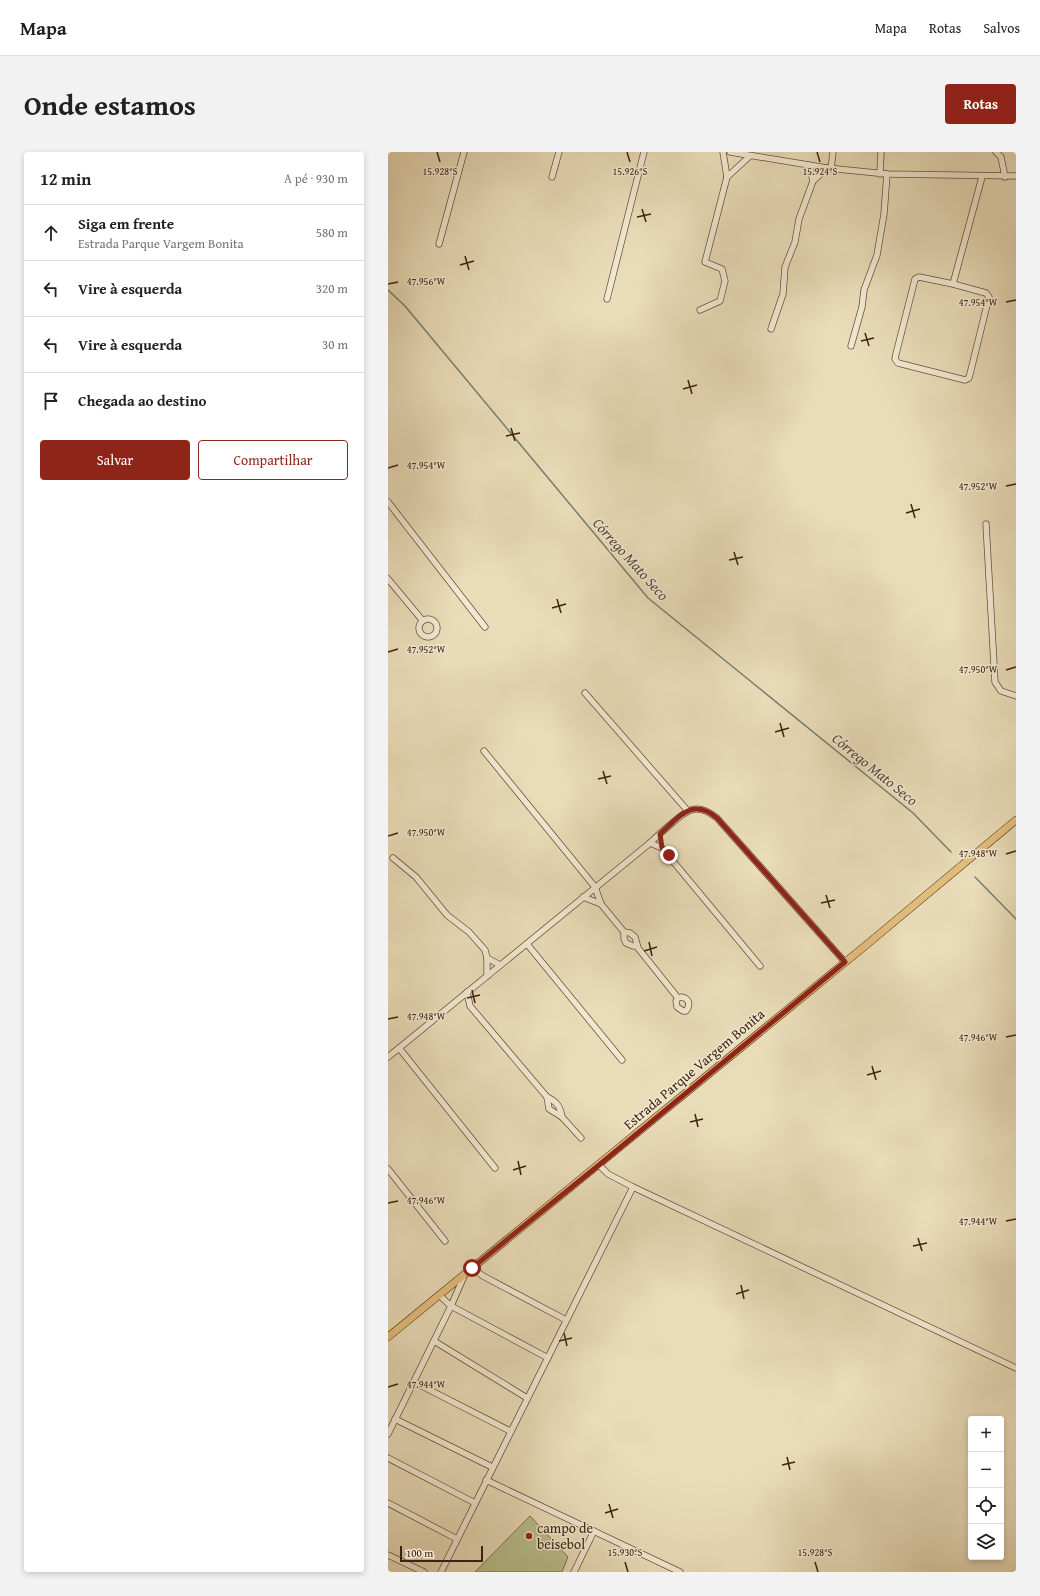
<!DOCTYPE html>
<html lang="pt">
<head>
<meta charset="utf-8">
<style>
	:root { --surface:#fff; --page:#f2f2f2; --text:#202124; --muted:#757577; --line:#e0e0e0; --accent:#8f2418 }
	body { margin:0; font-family:"Gentium Book Plus",serif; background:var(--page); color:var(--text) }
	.controls { position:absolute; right:12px; bottom:12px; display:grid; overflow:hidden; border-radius:4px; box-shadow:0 2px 6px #0003 }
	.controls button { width:36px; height:36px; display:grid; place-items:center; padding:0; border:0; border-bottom:1px solid var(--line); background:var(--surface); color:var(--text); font:20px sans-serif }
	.scale { position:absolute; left:12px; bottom:10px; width:83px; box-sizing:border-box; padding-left:4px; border:2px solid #3e2310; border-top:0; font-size:11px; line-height:14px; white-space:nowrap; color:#3e2310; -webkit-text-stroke:3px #f1e8d1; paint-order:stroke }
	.stop { position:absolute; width:12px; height:12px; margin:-9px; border:3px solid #8f2418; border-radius:50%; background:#fff }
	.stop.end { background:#8f2418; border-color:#fff; box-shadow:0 1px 4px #0008 }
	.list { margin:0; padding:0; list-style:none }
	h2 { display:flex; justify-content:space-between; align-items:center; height:52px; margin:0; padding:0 16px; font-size:17px }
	h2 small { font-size:13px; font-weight:400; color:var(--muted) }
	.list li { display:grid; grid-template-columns:26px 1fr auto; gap:12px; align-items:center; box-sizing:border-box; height:56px; padding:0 16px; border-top:1px solid var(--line) }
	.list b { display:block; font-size:15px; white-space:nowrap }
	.list p { margin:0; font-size:13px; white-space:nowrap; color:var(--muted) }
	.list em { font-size:13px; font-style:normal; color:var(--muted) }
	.actions { display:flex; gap:8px; padding:12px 16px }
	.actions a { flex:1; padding:9px 0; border:1px solid var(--accent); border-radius:4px; text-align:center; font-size:14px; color:var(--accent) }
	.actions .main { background:var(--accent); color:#fff }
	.icon { flex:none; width:22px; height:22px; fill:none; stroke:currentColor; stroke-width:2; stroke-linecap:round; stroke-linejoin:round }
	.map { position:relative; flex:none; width:628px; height:1420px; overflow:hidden; border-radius:4px }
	header { display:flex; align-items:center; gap:24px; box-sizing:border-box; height:56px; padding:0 20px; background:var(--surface); border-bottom:1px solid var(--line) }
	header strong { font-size:19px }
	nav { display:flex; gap:22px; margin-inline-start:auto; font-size:14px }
	.intro { display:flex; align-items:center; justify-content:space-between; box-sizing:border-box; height:96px; padding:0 24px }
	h1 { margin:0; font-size:28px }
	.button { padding:10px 18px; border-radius:4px; background:var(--accent); color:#fff; font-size:14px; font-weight:700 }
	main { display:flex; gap:24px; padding:0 24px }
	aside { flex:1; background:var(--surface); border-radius:4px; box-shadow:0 2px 6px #0003 }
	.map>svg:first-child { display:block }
	.green { fill:#b9bf8d; stroke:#7c714e }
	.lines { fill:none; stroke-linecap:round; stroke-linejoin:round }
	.stream { stroke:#757e74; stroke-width:1.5 }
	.minor-casing { stroke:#69513a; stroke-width:7 }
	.major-casing { stroke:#3e2310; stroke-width:8 }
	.minor { stroke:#f1e8d1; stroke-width:5.5 }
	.major { stroke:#e4be7c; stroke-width:7 }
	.route { stroke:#8f2418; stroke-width:5 }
	.ticks { fill:none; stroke:#3e2310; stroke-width:1.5 }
	.poi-dot { fill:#8f2418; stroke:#f1e8d1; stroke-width:1.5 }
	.labels { text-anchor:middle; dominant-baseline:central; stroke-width:3; stroke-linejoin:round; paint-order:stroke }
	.street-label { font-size:14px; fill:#3e2310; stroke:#f1e8d1 }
	.poi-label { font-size:14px; fill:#3e2310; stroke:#f1e8d1; text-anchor:start }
	.water-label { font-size:15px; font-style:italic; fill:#55493a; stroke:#f1e8d1 }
	.ticks-label { font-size:10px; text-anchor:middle; fill:#3e2310; stroke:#f1e8d1; stroke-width:3; stroke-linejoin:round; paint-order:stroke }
</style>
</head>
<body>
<header>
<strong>Mapa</strong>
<nav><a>Mapa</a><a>Rotas</a><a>Salvos</a></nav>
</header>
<div class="intro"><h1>Onde estamos</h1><a class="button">Rotas</a></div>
<main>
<aside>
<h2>12 min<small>A pé · 930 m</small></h2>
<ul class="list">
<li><svg class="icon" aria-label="ahead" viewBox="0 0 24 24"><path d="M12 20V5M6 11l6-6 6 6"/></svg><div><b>Siga em frente</b><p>Estrada Parque Vargem Bonita</p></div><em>580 m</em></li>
<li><svg class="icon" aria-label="left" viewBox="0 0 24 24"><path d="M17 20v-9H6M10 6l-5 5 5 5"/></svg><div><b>Vire à esquerda</b></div><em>320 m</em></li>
<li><svg class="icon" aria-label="left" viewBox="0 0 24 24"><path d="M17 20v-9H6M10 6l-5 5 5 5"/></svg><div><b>Vire à esquerda</b></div><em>30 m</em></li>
<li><svg class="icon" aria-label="arrive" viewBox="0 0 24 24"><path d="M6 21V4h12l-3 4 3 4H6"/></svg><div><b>Chegada ao destino</b></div></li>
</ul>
<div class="actions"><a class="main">Salvar</a><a>Compartilhar</a></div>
</aside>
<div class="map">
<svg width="628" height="1420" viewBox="0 0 628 1420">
	<rect width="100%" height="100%" fill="#e9dcb8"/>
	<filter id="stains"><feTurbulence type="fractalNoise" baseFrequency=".005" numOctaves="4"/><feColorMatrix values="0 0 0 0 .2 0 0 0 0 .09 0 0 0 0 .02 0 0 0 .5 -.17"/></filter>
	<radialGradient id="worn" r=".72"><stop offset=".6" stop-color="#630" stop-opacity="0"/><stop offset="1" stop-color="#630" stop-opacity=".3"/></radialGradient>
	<path class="green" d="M 142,1364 L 180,1405 L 174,1420 L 87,1420 Z"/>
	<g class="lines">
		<g class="stream">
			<path d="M 0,138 L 17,154 L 260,446 L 525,661 L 563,700"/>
			<path d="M 587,725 L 628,767"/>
		</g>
		<g class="minor-casing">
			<g id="minor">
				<path d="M 342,0 L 439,16 L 499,22 L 628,24"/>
				<path d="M 608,0 L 613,5 L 617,25"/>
				<path d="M 421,13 L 425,29"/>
				<path d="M 443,17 L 445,0"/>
				<path d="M 492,22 L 493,0"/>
				<path d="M 164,25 L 171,0"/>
				<path d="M 339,25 L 362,4"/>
				<path d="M 51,92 L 76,0"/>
				<path d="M 565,132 L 531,125 L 527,127 L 508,202 L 507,207 L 510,211 L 577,228 L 581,226 L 601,145 L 598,141 L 565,132 L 594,25"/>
				<path d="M 219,147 L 256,0"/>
				<path d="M 312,158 L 332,149 L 337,129 L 334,117 L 317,110 L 339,25 L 335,0"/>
				<path d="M 383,177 L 395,142 L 397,115 L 407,90 L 411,67 L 425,29 L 439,16"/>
				<path d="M 463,194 L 474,155 L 476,138 L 489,103 L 496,62 L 499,22"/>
				<path d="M 0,350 L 97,475"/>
				<path d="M 598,372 L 607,530 L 613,539 L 628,544"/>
				<path d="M 0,427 L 35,469"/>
				<circle cx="40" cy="476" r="9"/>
				<path d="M 197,541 L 299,658"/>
				<path d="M 96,599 L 207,735 L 213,752 L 236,780 L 236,787 L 238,791 L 245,794 L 249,794"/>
				<path d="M 262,691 L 274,696 L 372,814"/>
				<path d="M 5,706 L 28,725 L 59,763 L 81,780 L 97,798 L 99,806 L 99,824"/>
				<path d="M 195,745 L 213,752"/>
				<path d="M 236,780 L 242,781 L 247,785 L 250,796 L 290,846"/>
				<path d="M 139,792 L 234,908"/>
				<path d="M 99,806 L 112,813"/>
				<path d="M 79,840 L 82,854 L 159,945 L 161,957 L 174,965 L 193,986"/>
				<path d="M 293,845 C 301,846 303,853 298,859 L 295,859 L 289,855 L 288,849 L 290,846 Z"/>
				<path d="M 11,896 L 107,1016"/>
				<path d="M 0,905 L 262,691 C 269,684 276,678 283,672 C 300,657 309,650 329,666 L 457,810"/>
				<path d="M 159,945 C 169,950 172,954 174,965"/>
				<path d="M 211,1013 L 220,1022 L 245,1035 L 628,1216"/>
				<path d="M 0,1017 L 57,1089"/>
				<path d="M 84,1116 L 95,1124 L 178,1168"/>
				<path d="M 51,1143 L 63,1154 L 160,1206"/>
				<path d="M 46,1189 L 139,1246"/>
				<path d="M 26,1230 L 122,1279"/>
				<path d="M 7,1267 L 104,1315"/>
				<path d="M 0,1282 L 63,1154 L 77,1122"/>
				<path d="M 0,1306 L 87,1351"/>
				<path d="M 98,1328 L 292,1420"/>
				<path d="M 0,1351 L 69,1387"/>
				<path d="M 0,1403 L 36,1420"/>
				<path d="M 53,1420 L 245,1035"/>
				<path d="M 186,1420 L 206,1379"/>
			</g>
		</g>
		<g class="major-casing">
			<path id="major" d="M 0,1185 L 477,794 L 628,668"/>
		</g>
		<use href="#minor" class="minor"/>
		<use href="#major" class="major"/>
	</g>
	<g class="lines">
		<path class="route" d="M 84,1116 L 211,1013 L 457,810 L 329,666 C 304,645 291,665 272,682 L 274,696 L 281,703"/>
	</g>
	<path class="ticks" d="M 49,0 L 52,10M 239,0 L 242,10M 429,0 L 432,10M 254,57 L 258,70M 249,65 L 263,62M 77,104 L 81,118M 72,113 L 86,109M 0,132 L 10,130M 618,150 L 628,148M 477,181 L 481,194M 473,189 L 486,186M 300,228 L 304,242M 295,237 L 309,233M 123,276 L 127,289M 118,284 L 132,281M 0,316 L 10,313M 618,334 L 628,332M 523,352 L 527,366M 518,361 L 532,357M 346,400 L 350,413M 341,408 L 355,405M 169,447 L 173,461M 164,456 L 178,452M 0,500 L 10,497M 618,518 L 628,515M 392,571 L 396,585M 387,580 L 401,576M 215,619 L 219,632M 210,627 L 223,624M 0,684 L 10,681M 618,702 L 628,699M 438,743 L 442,756M 433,751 L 447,748M 261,790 L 264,804M 256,799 L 269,795M 84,838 L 87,851M 79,846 L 92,843M 0,867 L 10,865M 618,885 L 628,883M 484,914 L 488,928M 479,923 L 493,919M 307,962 L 310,975M 302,970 L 315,967M 130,1009 L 133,1023M 125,1018 L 138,1014M 0,1051 L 10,1049M 618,1069 L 628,1067M 530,1086 L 534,1099M 525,1094 L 539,1091M 353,1133 L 356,1147M 348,1142 L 361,1138M 176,1181 L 179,1194M 171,1189 L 184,1186M 0,1235 L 10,1232M 399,1305 L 402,1318M 394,1313 L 407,1310M 221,1352 L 225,1366M 217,1361 L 230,1357M 237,1410 L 240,1420M 427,1410 L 430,1420"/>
	<circle class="poi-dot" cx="141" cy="1384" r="4"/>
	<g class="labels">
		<g class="street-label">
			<text transform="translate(306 917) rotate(-40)">Estrada Parque Vargem Bonita</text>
		</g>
		<g class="poi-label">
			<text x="149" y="1376">campo de<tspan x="149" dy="16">beisebol</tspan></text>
		</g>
		<g class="water-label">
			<text transform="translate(243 407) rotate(48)">Córrego Mato Seco</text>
			<text transform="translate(487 617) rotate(39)">Córrego Mato Seco</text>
		</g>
	</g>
	<g class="ticks-label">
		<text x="52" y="23">15.928°S</text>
		<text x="242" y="23">15.926°S</text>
		<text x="432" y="23">15.924°S</text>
		<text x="38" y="133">47.956°W</text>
		<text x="590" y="154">47.954°W</text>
		<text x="38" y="317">47.954°W</text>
		<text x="590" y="338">47.952°W</text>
		<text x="38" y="501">47.952°W</text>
		<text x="590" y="521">47.950°W</text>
		<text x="38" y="684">47.950°W</text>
		<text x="590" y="705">47.948°W</text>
		<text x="38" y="868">47.948°W</text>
		<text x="590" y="889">47.946°W</text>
		<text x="38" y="1052">47.946°W</text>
		<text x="590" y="1073">47.944°W</text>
		<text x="38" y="1236">47.944°W</text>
		<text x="237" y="1404">15.930°S</text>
		<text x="427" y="1404">15.928°S</text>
	</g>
	<rect width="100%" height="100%" filter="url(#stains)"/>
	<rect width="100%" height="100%" fill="url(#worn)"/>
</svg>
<div class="controls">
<button>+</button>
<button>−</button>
<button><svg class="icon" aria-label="locate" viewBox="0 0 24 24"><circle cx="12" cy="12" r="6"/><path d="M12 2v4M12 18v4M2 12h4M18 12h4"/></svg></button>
<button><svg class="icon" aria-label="layers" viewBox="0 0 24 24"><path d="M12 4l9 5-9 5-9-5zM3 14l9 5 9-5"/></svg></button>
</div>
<div class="scale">100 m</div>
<div class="stop" style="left:84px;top:1116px"></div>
<div class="stop end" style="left:281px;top:703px"></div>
</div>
</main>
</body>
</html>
